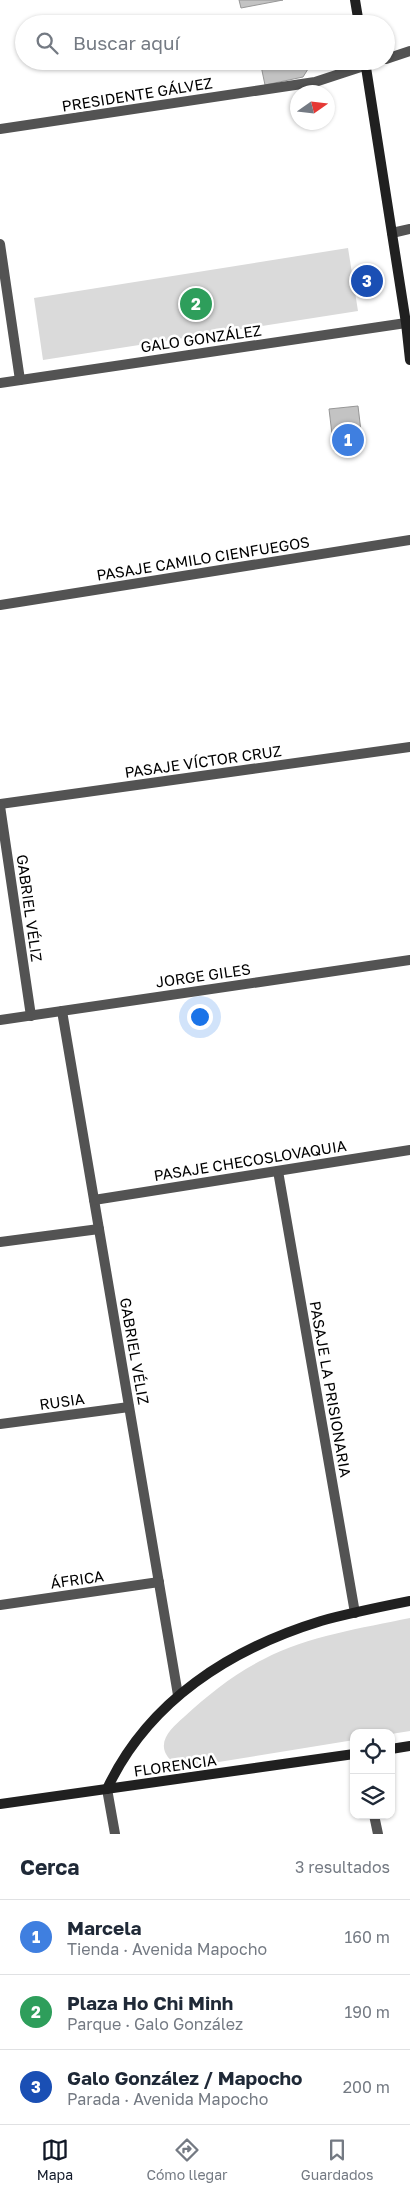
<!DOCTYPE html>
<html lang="es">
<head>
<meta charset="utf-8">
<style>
	:root { --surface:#fff; --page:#f2f2f3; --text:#1f2937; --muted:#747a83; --line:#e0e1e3; --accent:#111827 }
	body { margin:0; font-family:"Golos Text",sans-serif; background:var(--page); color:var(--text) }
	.controls { position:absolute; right:15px; bottom:15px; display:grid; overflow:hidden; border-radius:10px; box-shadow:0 1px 4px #0004 }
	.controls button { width:45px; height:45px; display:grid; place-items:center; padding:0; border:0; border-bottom:1px solid var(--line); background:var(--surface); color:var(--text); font:25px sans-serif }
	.compass { position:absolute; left:290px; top:85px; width:45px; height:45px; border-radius:50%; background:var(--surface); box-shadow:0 1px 4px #0004; rotate:76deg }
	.you { position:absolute; left:199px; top:1016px; width:18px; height:18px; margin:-12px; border:4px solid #fff; border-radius:50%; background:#1a73e8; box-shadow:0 0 0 8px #1a73e833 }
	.badge { display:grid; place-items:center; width:32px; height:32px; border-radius:50%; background:var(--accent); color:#fff; font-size:16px; font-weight:700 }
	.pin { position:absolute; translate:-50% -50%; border:2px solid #fff; box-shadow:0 1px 5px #0006 }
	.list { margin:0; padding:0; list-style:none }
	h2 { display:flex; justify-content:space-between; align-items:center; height:65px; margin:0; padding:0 20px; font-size:21px }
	h2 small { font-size:16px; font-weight:400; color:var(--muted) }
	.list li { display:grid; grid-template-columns:32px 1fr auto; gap:15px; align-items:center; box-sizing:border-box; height:75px; padding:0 20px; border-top:1px solid var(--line) }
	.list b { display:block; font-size:19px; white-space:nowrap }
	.list p { margin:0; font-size:16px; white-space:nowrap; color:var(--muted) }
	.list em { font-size:16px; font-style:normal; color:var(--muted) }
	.icon { flex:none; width:28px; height:28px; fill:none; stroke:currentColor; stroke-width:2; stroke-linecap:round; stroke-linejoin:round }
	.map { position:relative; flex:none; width:410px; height:1834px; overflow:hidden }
	.search { position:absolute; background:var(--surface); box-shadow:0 1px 4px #0004; left:15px; right:15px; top:15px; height:55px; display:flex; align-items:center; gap:12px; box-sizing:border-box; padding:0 18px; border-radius:28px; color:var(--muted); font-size:19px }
	.sheet { height:290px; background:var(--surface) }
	nav { display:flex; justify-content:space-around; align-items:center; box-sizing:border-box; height:70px; border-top:1px solid var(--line); background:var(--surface); font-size:14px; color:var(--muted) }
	nav a { display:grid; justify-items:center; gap:2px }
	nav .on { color:var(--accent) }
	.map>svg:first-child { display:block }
	.green { fill:#dadada }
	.building { fill:#c3c3c3; stroke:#979797 }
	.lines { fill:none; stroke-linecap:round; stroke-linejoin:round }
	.street { stroke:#535353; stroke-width:10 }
	.secondary { stroke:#202020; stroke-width:10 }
	.labels { text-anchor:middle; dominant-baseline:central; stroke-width:5; stroke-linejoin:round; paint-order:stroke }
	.street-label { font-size:15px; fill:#000; stroke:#fff }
</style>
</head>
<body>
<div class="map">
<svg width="410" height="1834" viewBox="0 0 410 1834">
	<rect width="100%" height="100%" fill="#fff"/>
	<g class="green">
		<path d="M 348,248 L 358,311 L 43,360 L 34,298 Z"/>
		<path d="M 410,1618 L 410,1731 L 391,1734 L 354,1733 L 354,1740 L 200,1765 C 188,1766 172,1766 166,1754 C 158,1739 174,1726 184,1717 C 209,1694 234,1674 264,1659 C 308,1636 362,1628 410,1618 Z"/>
	</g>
	<g class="building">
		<path d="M 239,0 L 283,0 L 241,8 Z"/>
		<path d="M 260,61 L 306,61 L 308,69 L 303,77 L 265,85 Z"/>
		<path d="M 358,406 L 363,448 L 334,451 L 329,409 Z"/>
	</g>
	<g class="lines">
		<g class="street">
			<path d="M 386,59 L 410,51"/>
			<path d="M 0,129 L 315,82 L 379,61"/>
			<path d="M 392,233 L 410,229"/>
			<path d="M 0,244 L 20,380"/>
			<path d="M 0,383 L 406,323"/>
			<path d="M 0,605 L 410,540"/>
			<path d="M 0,804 L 410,747"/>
			<path d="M 0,806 L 31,1016"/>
			<path d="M 62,1011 L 178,1695"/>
			<path d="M 0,1020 L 410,960"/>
			<path d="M 278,1171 L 355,1613"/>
			<path d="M 94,1200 L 410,1150"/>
			<path d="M 0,1242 L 99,1229"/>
			<path d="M 0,1424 L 129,1407"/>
			<path d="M 0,1605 L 159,1582"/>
			<path d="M 107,1789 L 115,1834"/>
			<path d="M 374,1815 L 378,1834"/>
		</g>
		<g class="secondary">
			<path d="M 355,0 L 359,24"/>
			<path d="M 365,61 L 406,323 L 410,360"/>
			<path d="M 391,1749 L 410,1746"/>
			<path d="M 107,1789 C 148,1701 230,1649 321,1621 C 350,1613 380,1607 410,1601"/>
			<path d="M 0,1804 L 354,1754"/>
		</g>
	</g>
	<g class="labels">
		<g class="street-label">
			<text transform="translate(137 94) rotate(-9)">PRESIDENTE GÁLVEZ</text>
			<text transform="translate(201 338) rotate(-8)">GALO GONZÁLEZ</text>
			<text transform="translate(203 558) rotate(-9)">PASAJE CAMILO CIENFUEGOS</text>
			<text transform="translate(203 761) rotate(-8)">PASAJE VÍCTOR CRUZ</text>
			<text transform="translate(30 908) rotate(82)">GABRIEL VÉLIZ</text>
			<text transform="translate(203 975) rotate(-8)">JORGE GILES</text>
			<text transform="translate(250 1160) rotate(-9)">PASAJE CHECOSLOVAQUIA</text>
			<text transform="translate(135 1351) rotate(80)">GABRIEL VÉLIZ</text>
			<text transform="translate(331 1389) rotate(80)">PASAJE LA PRISIONARIA</text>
			<text transform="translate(62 1401) rotate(-8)">RUSIA</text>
			<text transform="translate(77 1579) rotate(-8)">ÁFRICA</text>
			<text transform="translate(175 1765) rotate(-8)">FLORENCIA</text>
		</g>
	</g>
</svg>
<div class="controls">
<button><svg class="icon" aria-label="locate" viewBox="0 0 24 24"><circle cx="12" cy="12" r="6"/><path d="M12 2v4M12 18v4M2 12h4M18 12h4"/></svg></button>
<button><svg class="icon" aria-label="layers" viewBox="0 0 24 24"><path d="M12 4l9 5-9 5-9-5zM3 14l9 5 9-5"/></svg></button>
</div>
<svg class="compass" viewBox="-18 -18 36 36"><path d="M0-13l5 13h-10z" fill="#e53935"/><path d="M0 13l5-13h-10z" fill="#747a83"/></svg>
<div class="you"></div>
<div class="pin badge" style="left:348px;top:440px;background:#3f7fe0">1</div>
<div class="pin badge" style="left:196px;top:304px;background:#2e9e5b">2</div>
<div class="pin badge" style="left:367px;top:281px;background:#1a4fb4">3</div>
<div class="search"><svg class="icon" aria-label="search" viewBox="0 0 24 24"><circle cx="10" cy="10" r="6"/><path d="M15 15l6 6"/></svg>Buscar aquí</div>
</div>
<section class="sheet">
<h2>Cerca<small>3 resultados</small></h2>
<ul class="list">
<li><span class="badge" style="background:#3f7fe0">1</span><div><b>Marcela</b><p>Tienda · Avenida Mapocho</p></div><em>160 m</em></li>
<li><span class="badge" style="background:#2e9e5b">2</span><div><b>Plaza Ho Chi Minh</b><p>Parque · Galo González</p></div><em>190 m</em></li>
<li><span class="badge" style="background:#1a4fb4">3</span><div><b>Galo González / Mapocho</b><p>Parada · Avenida Mapocho</p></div><em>200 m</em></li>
</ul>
</section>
<nav>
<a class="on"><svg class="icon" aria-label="map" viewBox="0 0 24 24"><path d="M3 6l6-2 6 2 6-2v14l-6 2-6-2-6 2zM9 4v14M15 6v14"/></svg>Mapa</a>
<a><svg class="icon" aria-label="directions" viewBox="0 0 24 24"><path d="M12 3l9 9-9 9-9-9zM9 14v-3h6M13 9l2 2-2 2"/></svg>Cómo llegar</a>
<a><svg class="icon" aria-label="saved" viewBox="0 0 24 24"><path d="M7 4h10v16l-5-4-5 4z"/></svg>Guardados</a>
</nav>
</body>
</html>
